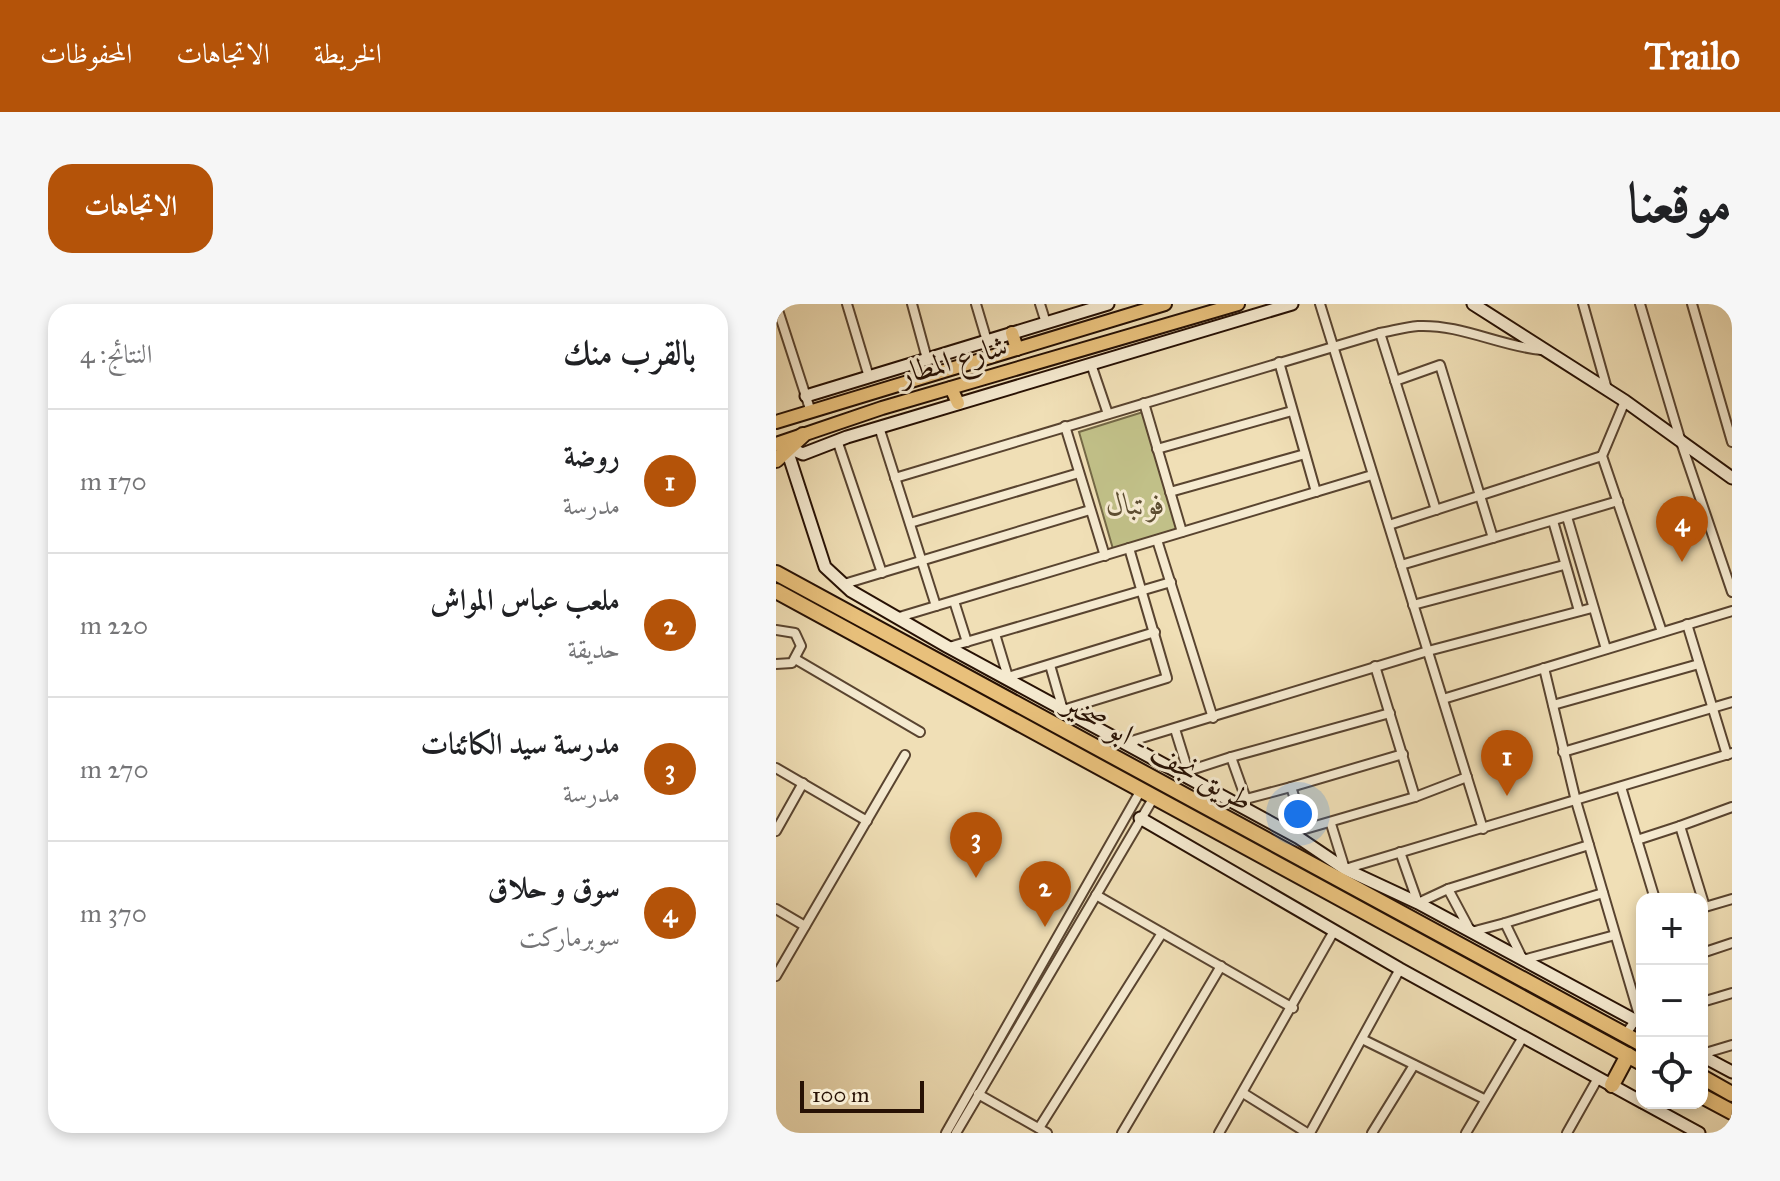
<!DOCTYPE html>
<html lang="ar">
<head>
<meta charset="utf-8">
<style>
	:root { --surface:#fff; --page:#f6f6f6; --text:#202124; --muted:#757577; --line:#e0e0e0; --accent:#b45309 }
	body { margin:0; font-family:"IM FELL Great Primer",Amiri,serif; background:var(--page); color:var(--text); direction:rtl }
	.controls { position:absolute; right:24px; bottom:24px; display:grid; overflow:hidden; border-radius:16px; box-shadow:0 4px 12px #0003 }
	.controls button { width:72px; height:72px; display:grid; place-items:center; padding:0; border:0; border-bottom:2px solid var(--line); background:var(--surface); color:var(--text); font:40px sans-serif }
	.scale { position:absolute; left:24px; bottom:20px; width:124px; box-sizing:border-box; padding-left:8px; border:4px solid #271104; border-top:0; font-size:22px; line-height:28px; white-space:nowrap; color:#271104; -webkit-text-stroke:6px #f5ead0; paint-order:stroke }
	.you { position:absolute; left:522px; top:510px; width:28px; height:28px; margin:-20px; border:6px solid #fff; border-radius:50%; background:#1a73e8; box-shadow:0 0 0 12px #1a73e833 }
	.badge { display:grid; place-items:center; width:52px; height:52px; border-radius:50%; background:var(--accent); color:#fff; font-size:26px; font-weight:700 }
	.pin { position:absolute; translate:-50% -66px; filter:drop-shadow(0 2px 4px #0008) }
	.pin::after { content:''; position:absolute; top:42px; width:28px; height:24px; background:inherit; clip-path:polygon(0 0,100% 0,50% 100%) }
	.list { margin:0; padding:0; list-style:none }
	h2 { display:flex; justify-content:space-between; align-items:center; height:104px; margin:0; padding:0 32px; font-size:34px }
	h2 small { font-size:26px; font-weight:400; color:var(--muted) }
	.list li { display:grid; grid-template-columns:52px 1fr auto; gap:24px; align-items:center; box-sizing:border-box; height:144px; padding:0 32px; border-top:2px solid var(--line) }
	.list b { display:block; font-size:30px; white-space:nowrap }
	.list p { margin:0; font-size:26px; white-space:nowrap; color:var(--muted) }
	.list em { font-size:26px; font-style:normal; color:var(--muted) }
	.icon { flex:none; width:44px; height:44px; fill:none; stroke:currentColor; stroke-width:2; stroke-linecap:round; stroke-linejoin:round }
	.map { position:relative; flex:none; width:956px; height:829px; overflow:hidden; direction:ltr; border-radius:24px }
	header { display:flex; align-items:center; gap:48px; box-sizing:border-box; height:112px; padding:0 40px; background:var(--accent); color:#fff }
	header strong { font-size:38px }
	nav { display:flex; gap:44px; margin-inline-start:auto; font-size:28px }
	.intro { display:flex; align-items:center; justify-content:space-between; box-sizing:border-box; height:192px; padding:0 48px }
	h1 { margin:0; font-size:56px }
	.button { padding:20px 36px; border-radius:24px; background:var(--accent); color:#fff; font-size:28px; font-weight:700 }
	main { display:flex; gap:48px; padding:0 48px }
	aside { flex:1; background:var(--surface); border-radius:24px; box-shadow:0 4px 12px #0003 }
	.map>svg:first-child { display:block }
	.green { fill:#c1c088; stroke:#746846; stroke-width:2 }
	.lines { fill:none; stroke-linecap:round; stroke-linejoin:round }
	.street-casing { stroke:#594430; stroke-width:12 }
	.secondary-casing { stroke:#271104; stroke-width:15 }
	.primary-casing { stroke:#271104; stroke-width:16 }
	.highway-casing { stroke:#271104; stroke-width:18 }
	.street { stroke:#f5ead0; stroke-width:8 }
	.secondary { stroke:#f5ead0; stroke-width:11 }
	.primary { stroke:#e8c07b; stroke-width:12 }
	.highway { stroke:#e8c07b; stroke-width:14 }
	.labels { text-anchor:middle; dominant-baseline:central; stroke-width:6; stroke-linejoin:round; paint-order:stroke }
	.street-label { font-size:30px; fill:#271104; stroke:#f5ead0 }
	.park-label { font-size:30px; font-style:italic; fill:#5d4e32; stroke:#f5ead0 }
</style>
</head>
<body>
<header>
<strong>Trailo</strong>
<nav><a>الخريطة</a><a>الاتجاهات</a><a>المحفوظات</a></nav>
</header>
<div class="intro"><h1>موقعنا</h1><a class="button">الاتجاهات</a></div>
<main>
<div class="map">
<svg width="956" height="829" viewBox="0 0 956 829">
	<rect width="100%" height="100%" fill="#f0dfb6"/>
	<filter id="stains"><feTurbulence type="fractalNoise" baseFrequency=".0025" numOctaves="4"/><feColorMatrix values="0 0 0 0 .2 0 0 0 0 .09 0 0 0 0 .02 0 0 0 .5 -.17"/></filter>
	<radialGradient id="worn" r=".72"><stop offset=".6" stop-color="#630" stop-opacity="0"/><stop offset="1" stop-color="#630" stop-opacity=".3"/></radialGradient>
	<path class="green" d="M 367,108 L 404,224 L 337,245 L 303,128 Z"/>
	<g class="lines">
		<g class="street-casing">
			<g id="street">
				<path d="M 0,0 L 35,108"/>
				<path d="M 71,0 L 93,73"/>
				<path d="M 136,0 L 151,55"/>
				<path d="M 200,0 L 211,37"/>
				<path d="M 264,0 L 270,19"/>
				<path d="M 544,0 L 707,525"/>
				<path d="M 807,0 L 831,85"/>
				<path d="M 864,0 L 905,138 L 956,288"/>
				<path d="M 916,0 L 956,138"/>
				<path d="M 604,29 C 616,27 629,23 642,22 C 684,20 724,42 765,46"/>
				<path d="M 503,58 L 540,188"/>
				<path d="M 315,60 L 332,110"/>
				<path d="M 619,77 L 664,61 L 717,234"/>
				<path d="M 849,97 L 826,152 L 886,328"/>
				<path d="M 368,99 L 406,228"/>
				<path d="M 289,122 L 329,252"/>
				<path d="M 103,123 L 160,302"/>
				<path d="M 61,136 L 106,269"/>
				<path d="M 381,145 L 516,107"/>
				<path d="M 119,174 L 604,29 L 660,206"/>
				<path d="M 394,188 L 529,150"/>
				<path d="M 791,213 L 830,345"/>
				<path d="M 777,217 L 803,307"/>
				<path d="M 134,219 L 303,169"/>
				<path d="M 613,221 L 826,152"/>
				<path d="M 381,236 L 437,414"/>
				<path d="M 625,261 L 842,197"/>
				<path d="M 68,280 L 314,206"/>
				<path d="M 178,297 L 191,338"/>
				<path d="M 637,301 L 788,261"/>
				<path d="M 120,314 L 596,171"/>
				<path d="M 911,320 L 951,451"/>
				<path d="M 0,326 L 19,329 L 25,342 L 16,359 L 0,360"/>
				<path d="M 219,330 L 232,373"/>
				<path d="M 173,343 L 395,278"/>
				<path d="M 21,356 L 144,428"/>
				<path d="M 274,361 L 287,406 L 391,374 L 353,244"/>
				<path d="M 599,362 L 639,493"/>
				<path d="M 768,364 L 800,497 L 863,711 L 849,731"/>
				<path d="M 229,374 L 379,328"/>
				<path d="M 667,395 L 956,307"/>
				<path d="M 777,401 L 923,360"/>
				<path d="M 399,425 L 412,467 L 455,453 L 470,495 L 515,483 L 529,525 L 639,493 L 691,473"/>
				<path d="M 349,439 L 652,347 L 816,304"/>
				<path d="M 787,448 L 956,398"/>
				<path d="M 455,453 L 614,409"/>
				<path d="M 0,464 L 91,517"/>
				<path d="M 515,483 L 627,450"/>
				<path d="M 845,483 L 879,595"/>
				<path d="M 956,503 L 904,522 L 929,603 L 956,595"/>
				<path d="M 555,520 L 569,565 L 956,449"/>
				<path d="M 0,527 L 27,479"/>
				<path d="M 861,536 L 904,522"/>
				<path d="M 624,548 L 642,599 L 672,585 L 695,628 L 729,619 L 747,656 L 839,631"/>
				<path d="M 672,585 L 813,541"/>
				<path d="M 320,591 L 517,704"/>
				<path d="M 0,605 L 29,622"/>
				<path d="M 729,619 L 827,589"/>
				<path d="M 926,649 L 956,639"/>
				<path d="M 0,672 L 129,451"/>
				<path d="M 926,698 L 956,689"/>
				<path d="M 586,735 L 708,795"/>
				<path d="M 926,750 L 956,741"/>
				<path d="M 467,789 L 531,829"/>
				<path d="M 202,790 L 271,829"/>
				<path d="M 263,824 L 386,629"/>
				<path d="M 170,829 L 365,486"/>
				<path d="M 180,829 L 378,493"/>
				<path d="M 346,829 L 445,662"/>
				<path d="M 443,829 L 558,627"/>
				<path d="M 534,829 L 624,665"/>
				<path d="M 596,829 L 638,761"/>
				<path d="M 690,829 L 747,733"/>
				<path d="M 791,829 L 822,774"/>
			</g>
		</g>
		<g class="secondary-casing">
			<g id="secondary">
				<path d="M 697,0 L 849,97 L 956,174"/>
				<path d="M 30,92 L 332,0"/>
				<path d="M 13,144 L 27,150 L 71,133 L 516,0"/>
				<path d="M 11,146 L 49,263 L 75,287 L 172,343 L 523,534 L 569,565 L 642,599 L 866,720"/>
				<path d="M 364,514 L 624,665 L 866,798"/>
				<path d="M 926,752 L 956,768"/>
				<path d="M 868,799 L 923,829"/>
			</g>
		</g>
		<g class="primary-casing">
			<g id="primary">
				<path d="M 236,29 L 241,45"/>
				<path d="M 175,84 L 182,99"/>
				<path d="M 0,118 L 389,0"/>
				<path d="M 0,140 L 106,104 L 462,0"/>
			</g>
		</g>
		<g class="highway-casing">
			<g id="highway">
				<path d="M 0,156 L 27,131"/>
				<path d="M 0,269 L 866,740"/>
				<path d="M 0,287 L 866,759"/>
				<path d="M 926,773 L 956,790"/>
				<path d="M 836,781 L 852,751"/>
				<path d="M 926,792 L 956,808"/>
			</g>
		</g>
		<use href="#street" class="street"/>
		<use href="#secondary" class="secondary"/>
		<use href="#primary" class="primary"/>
		<use href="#highway" class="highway"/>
	</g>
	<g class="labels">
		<g class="street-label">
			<text transform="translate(177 56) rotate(-16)">شارع المطار</text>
			<text transform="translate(382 448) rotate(29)">طريق نجف - ابو صخير</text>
		</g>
		<g class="park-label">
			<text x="360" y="200">فوتبال</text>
		</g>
	</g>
	<rect width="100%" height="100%" filter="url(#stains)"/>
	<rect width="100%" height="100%" fill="url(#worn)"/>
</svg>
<div class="controls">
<button>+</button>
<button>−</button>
<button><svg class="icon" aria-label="locate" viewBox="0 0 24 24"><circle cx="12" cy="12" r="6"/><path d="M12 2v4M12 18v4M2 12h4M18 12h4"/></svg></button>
</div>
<div class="scale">100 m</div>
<div class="you"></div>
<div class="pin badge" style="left:731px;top:492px">1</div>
<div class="pin badge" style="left:269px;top:623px">2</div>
<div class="pin badge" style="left:200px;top:574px">3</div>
<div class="pin badge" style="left:906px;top:258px">4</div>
</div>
<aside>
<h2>بالقرب منك<small>النتائج: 4</small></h2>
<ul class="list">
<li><span class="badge">1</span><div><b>روضة</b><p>مدرسة</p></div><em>170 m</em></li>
<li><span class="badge">2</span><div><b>ملعب عباس المواش</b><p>حديقة</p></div><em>220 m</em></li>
<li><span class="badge">3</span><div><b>مدرسة سيد الكائنات</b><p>مدرسة</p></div><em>270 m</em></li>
<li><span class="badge">4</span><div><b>سوق و حلاق</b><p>سوبرماركت</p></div><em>370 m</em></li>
</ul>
</aside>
</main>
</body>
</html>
